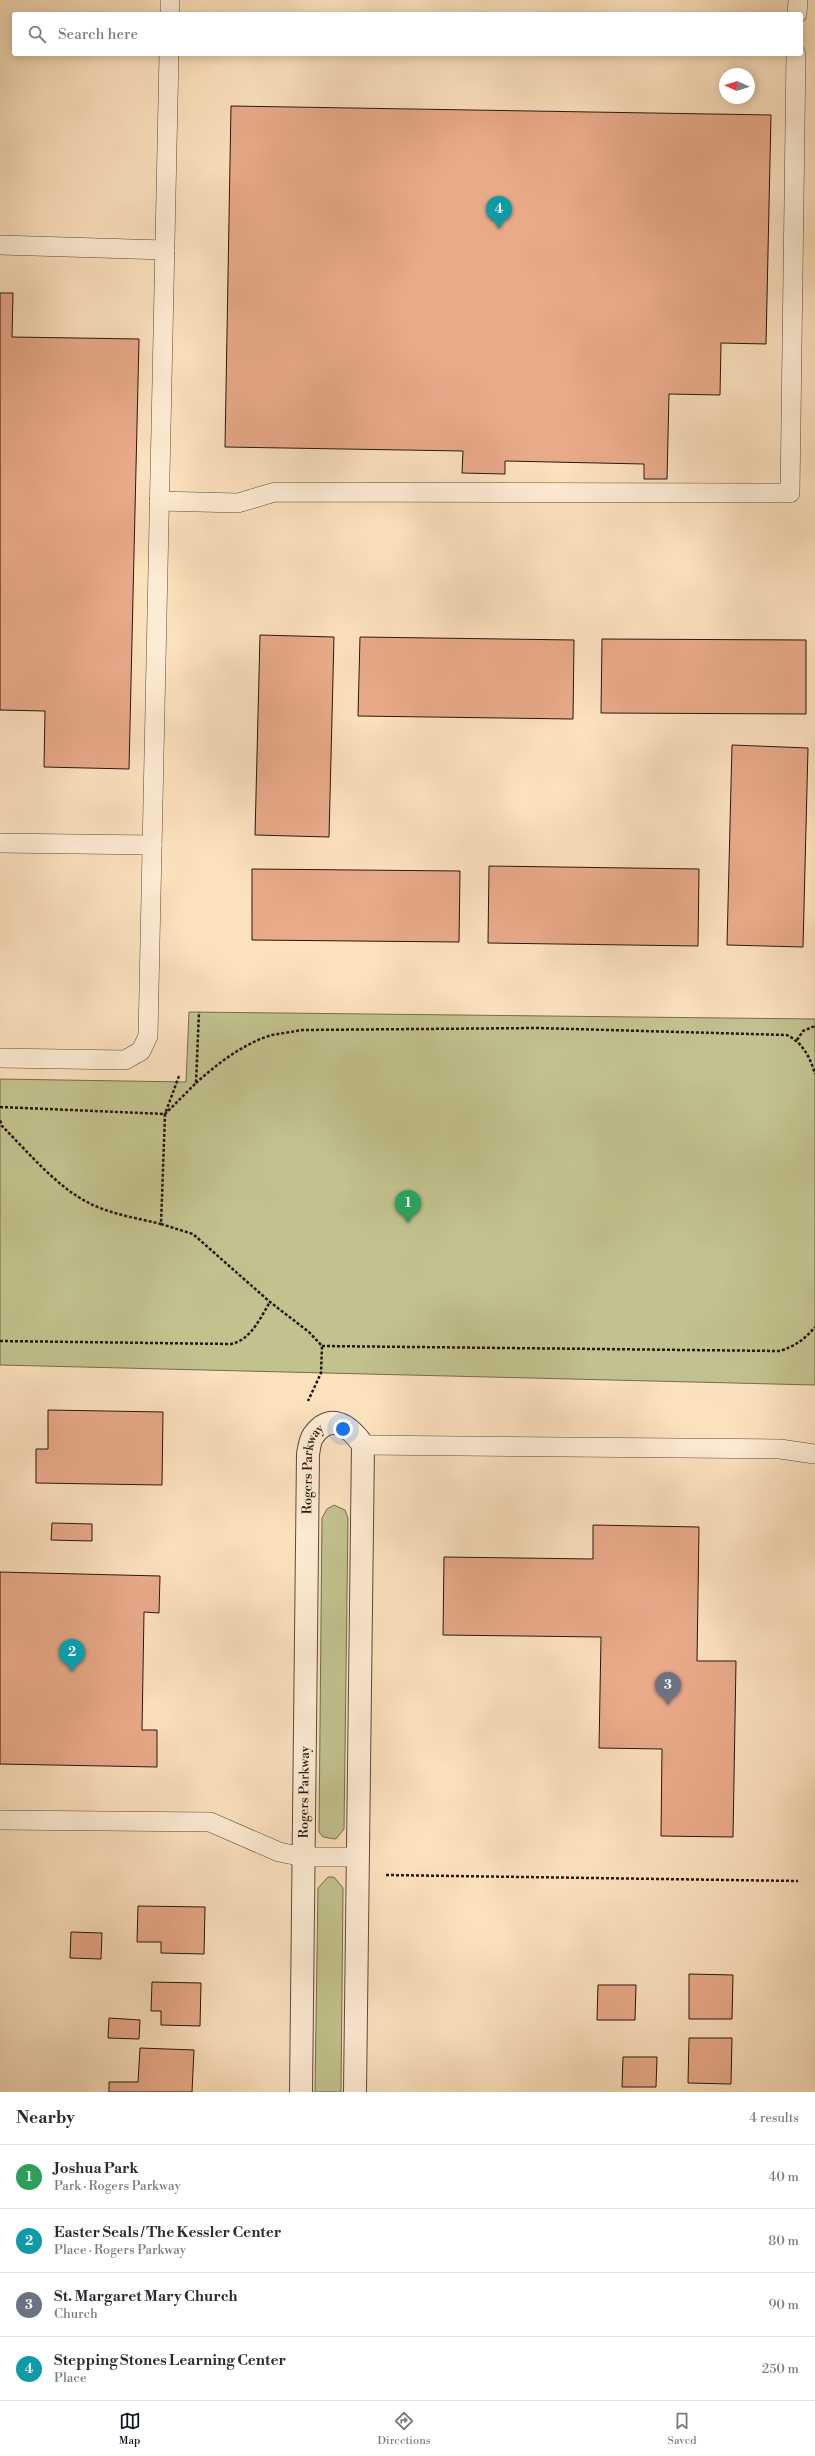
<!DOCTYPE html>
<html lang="en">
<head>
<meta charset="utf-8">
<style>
	:root { --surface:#fff; --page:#f7f7f7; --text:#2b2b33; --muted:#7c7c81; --line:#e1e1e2; --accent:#111827 }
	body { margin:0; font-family:"Libre Bodoni",serif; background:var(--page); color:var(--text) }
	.compass { position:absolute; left:719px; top:68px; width:36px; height:36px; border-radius:50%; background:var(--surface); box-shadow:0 2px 10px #0003; rotate:273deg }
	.you { position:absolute; left:343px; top:1429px; width:14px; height:14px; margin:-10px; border:3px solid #fff; border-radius:50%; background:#1a73e8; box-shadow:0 0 0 6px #1a73e833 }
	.badge { display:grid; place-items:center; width:26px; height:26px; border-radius:50%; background:var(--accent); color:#fff; font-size:13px; font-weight:700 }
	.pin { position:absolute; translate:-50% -33px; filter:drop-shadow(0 1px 2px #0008) }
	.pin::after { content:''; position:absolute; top:21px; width:14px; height:12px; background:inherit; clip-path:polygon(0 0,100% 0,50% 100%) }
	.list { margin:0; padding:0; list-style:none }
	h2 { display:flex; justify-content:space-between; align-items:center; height:52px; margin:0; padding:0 16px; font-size:17px }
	h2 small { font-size:13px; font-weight:400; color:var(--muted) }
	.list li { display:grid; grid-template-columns:26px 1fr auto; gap:12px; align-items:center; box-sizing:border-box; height:64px; padding:0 16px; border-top:1px solid var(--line) }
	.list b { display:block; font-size:15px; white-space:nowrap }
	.list p { margin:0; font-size:13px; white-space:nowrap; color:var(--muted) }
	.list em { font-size:13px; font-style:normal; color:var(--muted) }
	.icon { flex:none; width:22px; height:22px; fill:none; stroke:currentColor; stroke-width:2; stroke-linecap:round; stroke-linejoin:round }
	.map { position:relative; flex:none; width:815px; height:2092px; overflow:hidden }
	.search { position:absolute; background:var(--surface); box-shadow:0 2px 10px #0003; left:12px; right:12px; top:12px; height:44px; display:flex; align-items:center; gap:10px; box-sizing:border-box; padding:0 14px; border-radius:4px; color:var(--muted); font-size:15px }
	.sheet { height:308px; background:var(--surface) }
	nav { display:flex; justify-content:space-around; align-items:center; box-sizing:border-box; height:56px; border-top:1px solid var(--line); background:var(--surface); font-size:11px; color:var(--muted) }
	nav a { display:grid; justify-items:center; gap:2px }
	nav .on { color:var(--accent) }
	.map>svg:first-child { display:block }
	.green { fill:#c2c28e; stroke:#766c4f }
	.building { fill:#e9aa8a; stroke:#291710 }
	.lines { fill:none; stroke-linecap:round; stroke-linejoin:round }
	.service-casing { stroke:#5e4a3b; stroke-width:20 }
	.minor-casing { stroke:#5e4a3b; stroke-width:24 }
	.path { stroke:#291710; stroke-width:2.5; stroke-dasharray:3 2; stroke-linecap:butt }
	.service { stroke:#fdecd4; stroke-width:19 }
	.minor { stroke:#fdecd4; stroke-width:22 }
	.labels { text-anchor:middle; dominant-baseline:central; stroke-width:3; stroke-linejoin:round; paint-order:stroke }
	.street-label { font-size:13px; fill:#291710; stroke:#fdecd4 }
</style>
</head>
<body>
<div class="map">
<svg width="815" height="2092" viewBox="0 0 815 2092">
	<rect width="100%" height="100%" fill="#fce1bd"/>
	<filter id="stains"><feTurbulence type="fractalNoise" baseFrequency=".005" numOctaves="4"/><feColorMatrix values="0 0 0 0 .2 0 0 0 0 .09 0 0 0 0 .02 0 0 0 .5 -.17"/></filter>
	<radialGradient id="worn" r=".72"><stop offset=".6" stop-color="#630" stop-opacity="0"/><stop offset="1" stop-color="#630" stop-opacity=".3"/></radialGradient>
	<g class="green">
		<path d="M 189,1012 L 815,1019 L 815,1385 L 0,1365 L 0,1079 L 186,1082 Z"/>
		<path d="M 334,1505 L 345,1510 L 348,1518 L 344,1829 L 336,1839 L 323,1837 L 319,1832 L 322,1518 L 327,1509 Z"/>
		<path d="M 328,1877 L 334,1877 L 343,1888 L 341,2092 L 315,2092 L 318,1888 Z"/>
	</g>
	<g class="building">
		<path d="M 231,106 L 771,115 L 766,344 L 721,343 L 720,395 L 669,394 L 667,479 L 644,479 L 644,464 L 505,461 L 505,474 L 462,473 L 463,451 L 225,447 Z"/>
		<path d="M 0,293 L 13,293 L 12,337 L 139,339 L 129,769 L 44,767 L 45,711 L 0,710 Z"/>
		<path d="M 260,635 L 334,637 L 329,837 L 255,835 Z"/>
		<path d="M 360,637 L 574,640 L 573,719 L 358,716 Z"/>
		<path d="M 602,639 L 806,640 L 806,714 L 601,713 Z"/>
		<path d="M 732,745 L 808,748 L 803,947 L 727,945 Z"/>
		<path d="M 489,866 L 699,869 L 698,946 L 488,943 Z"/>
		<path d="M 252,869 L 460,871 L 459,942 L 252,940 Z"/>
		<path d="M 48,1410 L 163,1412 L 162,1485 L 36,1483 L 36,1449 L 48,1449 Z"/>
		<path d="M 52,1523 L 92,1524 L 92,1541 L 51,1540 Z"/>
		<path d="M 593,1525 L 699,1527 L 697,1661 L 736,1661 L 733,1837 L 661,1836 L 662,1749 L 599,1748 L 601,1637 L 443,1635 L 444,1557 L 593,1559 Z"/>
		<path d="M 0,1572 L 160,1576 L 159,1613 L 144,1612 L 142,1730 L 157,1730 L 157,1767 L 0,1764 Z"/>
		<path d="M 138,1906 L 205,1907 L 204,1954 L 161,1953 L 161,1942 L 137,1942 Z"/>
		<path d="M 71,1932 L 102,1933 L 101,1959 L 70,1958 Z"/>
		<path d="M 689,1974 L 733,1975 L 732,2019 L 689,2019 Z"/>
		<path d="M 152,1982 L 201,1983 L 200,2026 L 161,2025 L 161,2011 L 151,2011 Z"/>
		<path d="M 598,1985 L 636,1985 L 635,2020 L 597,2020 Z"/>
		<path d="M 109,2018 L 140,2020 L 139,2039 L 108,2038 Z"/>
		<path d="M 689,2038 L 732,2038 L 731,2084 L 688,2083 Z"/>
		<path d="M 140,2048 L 194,2050 L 192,2092 L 109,2092 L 109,2082 L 138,2082 Z"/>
		<path d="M 623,2057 L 657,2057 L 656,2087 L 622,2087 Z"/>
	</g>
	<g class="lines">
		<g class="service-casing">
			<g id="service">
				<path d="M 170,14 L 170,0"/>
				<path d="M 797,14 L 798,0"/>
				<path d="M 0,245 L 165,250"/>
				<path d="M 159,501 L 238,503 L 275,492 L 790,493 L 796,54"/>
				<path d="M 0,843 L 152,845"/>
				<path d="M 0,1058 L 125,1060 L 141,1051 L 148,1036 L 169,54"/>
				<path d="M 363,1445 L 780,1449 L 815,1454"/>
				<path d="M 0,1820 L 210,1822 L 279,1852 L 304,1857 L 358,1857"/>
			</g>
		</g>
		<g class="minor-casing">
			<g id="minor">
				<path id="s1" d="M 301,2092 L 308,1454 C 309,1449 310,1440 313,1436 C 330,1411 350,1426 363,1445 L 355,2092"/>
			</g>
		</g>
		<g class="path">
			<path d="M 797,1040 L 803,1031 L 815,1026"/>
			<path d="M 179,1076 L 165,1114 L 196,1083 L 199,1012"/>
			<path d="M 196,1083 C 217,1064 244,1043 272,1035 C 282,1033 292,1032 302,1030 L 537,1028 L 787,1035 C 803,1043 810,1057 815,1074"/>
			<path d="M 0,1107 L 165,1114 L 161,1224 C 137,1218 109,1214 87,1202 C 55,1185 28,1152 2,1126 L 0,1120"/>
			<path d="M 161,1224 L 193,1234 L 270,1302 L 309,1332 L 322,1346 L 321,1373 L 308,1401"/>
			<path d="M 0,1341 L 231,1344 C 251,1340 260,1318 270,1302"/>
			<path d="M 322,1346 L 780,1351 C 795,1346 805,1339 815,1327"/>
			<path d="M 386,1875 L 798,1881"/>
		</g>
		<use href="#service" class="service"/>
		<use href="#minor" class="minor"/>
	</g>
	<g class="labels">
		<g class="street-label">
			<text stroke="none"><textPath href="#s1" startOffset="624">Rogers Parkway</textPath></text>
			<text stroke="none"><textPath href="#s1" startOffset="300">Rogers Parkway</textPath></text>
		</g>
	</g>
	<rect width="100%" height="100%" filter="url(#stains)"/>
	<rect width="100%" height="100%" fill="url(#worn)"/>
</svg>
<svg class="compass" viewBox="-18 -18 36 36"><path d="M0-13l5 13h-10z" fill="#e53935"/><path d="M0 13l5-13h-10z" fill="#7c7c81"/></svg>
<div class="you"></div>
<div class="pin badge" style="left:408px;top:1223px;background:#2e9e5b">1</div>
<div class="pin badge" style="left:72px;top:1672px;background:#0f9aa8">2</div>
<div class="pin badge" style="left:668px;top:1705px;background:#6b7280">3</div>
<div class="pin badge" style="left:499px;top:229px;background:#0f9aa8">4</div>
<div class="search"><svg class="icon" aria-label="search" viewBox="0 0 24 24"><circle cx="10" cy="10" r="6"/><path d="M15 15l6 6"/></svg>Search here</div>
</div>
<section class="sheet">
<h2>Nearby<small>4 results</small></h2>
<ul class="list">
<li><span class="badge" style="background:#2e9e5b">1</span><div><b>Joshua Park</b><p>Park · Rogers Parkway</p></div><em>40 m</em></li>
<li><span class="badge" style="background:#0f9aa8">2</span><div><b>Easter Seals / The Kessler Center</b><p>Place · Rogers Parkway</p></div><em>80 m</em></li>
<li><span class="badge" style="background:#6b7280">3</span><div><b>St. Margaret Mary Church</b><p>Church</p></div><em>90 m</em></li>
<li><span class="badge" style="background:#0f9aa8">4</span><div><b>Stepping Stones Learning Center</b><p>Place</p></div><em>250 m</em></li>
</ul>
</section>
<nav>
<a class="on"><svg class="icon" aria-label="map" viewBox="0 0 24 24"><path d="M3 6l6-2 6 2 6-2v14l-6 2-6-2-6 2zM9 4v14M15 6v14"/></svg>Map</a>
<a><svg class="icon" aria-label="directions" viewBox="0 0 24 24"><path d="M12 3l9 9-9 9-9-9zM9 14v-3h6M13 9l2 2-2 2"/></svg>Directions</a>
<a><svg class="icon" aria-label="saved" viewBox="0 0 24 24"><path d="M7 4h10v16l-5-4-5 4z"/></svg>Saved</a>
</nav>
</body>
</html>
